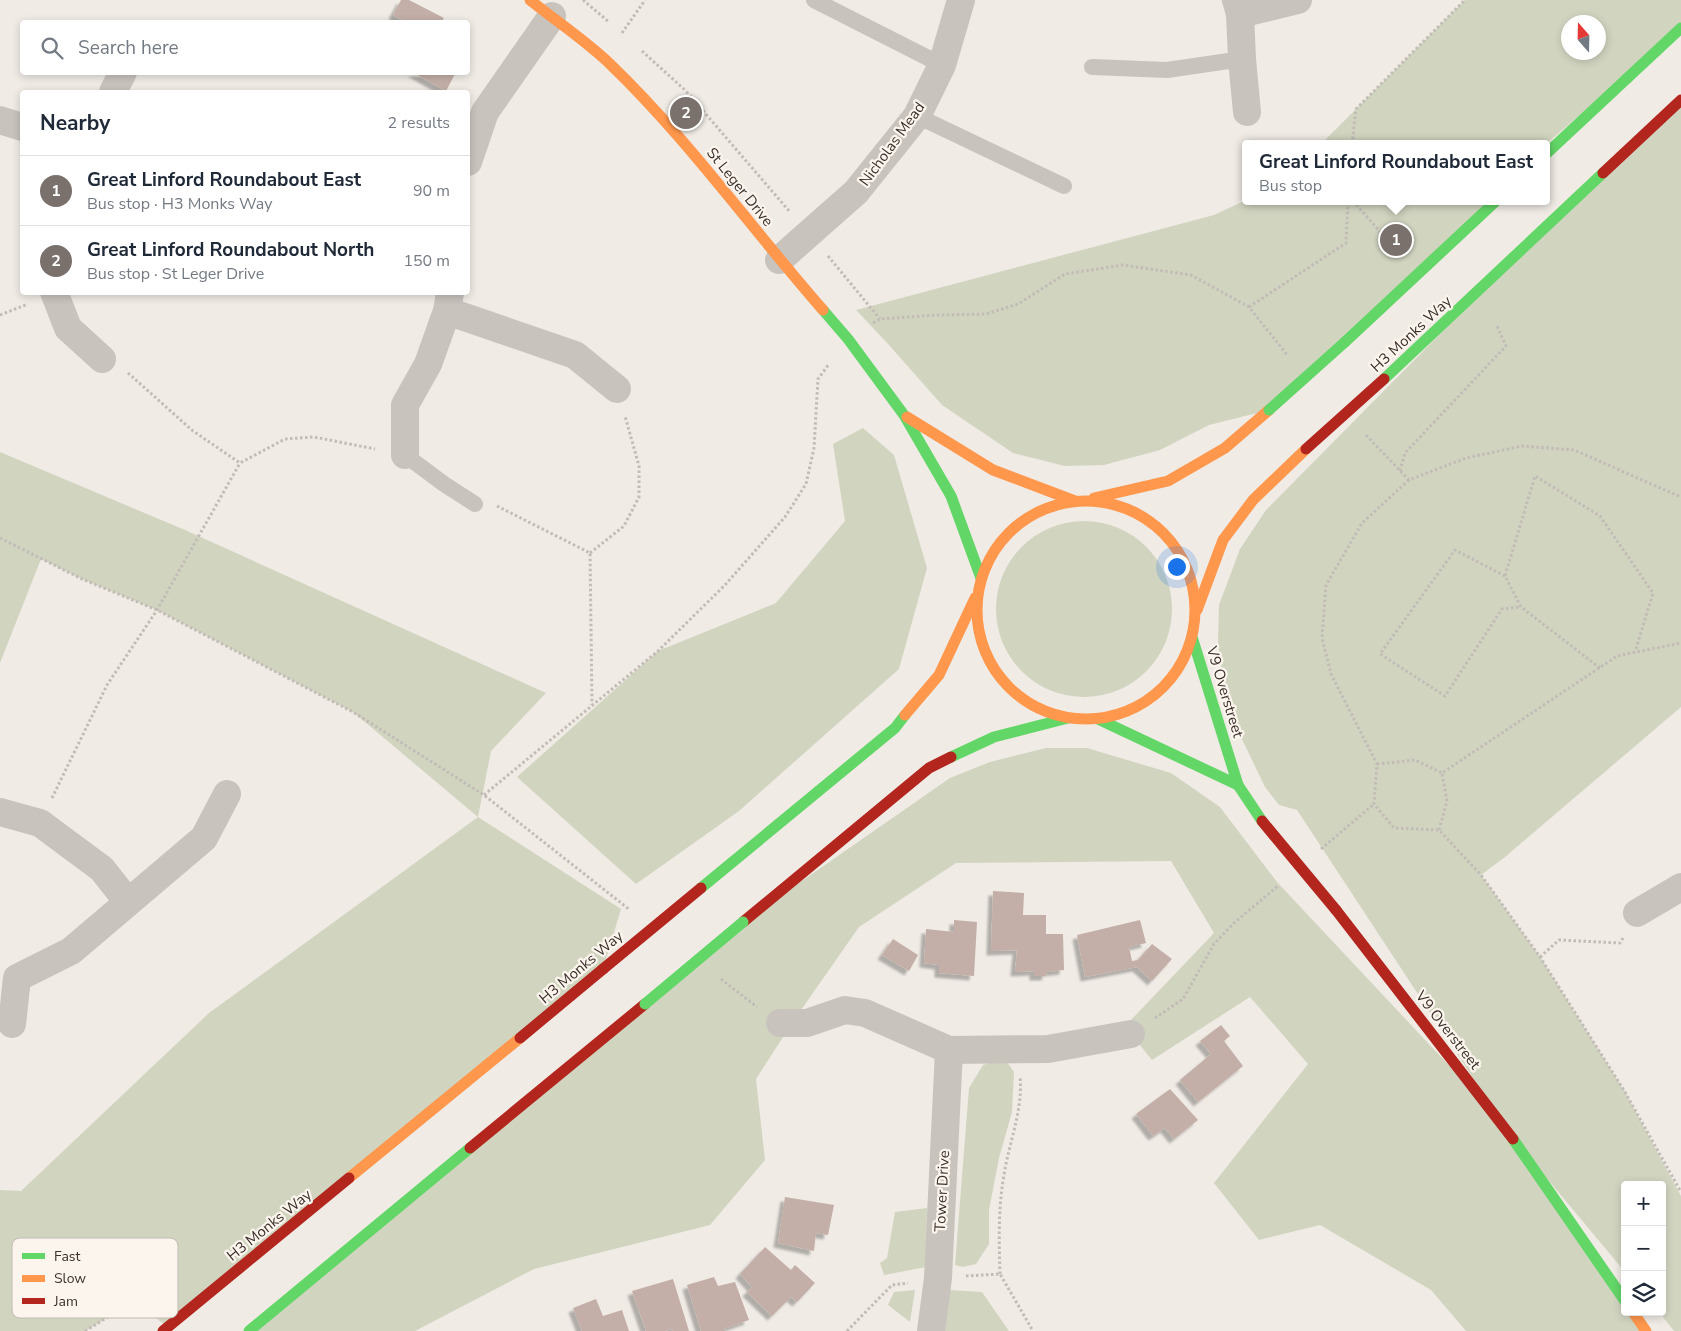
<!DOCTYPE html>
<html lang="en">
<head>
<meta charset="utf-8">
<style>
	:root { --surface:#fff; --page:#f2f2f3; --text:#1f2937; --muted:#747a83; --line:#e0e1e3; --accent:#7a716c }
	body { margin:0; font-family:"Nunito Sans",sans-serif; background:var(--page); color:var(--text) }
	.controls { position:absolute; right:15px; bottom:15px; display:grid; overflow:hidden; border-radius:5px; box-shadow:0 2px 8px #0003 }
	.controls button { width:45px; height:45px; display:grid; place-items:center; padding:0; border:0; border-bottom:1px solid var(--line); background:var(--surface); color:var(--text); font:25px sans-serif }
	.compass { position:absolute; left:1561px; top:15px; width:45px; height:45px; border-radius:50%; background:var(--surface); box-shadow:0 2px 8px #0003; rotate:340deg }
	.you { position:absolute; left:1176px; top:566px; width:18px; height:18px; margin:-12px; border:4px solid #fff; border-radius:50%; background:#1a73e8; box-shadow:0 0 0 8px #1a73e833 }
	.badge { display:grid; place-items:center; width:32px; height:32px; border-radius:50%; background:var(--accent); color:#fff; font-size:16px; font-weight:700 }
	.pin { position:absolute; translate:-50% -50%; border:2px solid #fff; box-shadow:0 1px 5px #0006 }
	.popup { position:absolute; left:1242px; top:140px; width:308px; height:65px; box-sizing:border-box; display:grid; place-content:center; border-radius:5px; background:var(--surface); filter:drop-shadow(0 1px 4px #0005); font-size:16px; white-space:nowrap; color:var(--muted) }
	.popup b { font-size:19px; color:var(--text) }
	.popup::after { content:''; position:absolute; left:50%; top:100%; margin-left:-10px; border:10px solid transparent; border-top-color:var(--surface) }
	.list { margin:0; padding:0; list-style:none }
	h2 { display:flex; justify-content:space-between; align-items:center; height:65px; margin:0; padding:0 20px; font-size:21px }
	h2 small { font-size:16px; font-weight:400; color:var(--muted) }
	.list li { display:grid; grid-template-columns:32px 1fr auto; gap:15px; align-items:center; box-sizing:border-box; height:70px; padding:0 20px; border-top:1px solid var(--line) }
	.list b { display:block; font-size:19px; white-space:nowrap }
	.list p { margin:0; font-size:16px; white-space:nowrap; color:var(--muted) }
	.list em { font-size:16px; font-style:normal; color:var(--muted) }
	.icon { flex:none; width:28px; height:28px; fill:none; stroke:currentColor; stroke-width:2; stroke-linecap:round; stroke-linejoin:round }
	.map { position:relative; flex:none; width:1681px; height:1331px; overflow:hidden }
	.search { position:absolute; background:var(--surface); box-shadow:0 2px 8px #0003; left:20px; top:20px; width:450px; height:55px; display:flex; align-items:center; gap:12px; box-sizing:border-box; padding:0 18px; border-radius:5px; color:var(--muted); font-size:19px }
	.panel { position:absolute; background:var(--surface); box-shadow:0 2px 8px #0003; left:20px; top:90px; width:450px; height:205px; border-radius:5px }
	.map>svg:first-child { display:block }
	.green { fill:#d1d5c0; fill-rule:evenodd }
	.building { fill:#c3afa7; filter:url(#shadow) }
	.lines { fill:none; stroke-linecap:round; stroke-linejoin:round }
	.path { stroke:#c2bbb6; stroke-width:3; stroke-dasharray:2.5 2.5; stroke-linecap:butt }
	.lane { stroke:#c9c3be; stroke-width:16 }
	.street { stroke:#c9c3be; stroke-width:28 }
	.fast { stroke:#63d668; stroke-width:11 }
	.slow { stroke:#ff974d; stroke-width:11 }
	.jam { stroke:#b3261e; stroke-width:11 }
	.fast-bridge { stroke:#63d668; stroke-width:11 }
	.jam-bridge { stroke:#b3261e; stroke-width:11 }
	.labels { text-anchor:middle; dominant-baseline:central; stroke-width:4.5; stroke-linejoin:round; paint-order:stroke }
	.street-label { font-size:15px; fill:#3b302b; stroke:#fbf5ee }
	.key { fill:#fbf5ee; stroke:#c1bab4; stroke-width:1 }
	.key-label { font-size:14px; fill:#3b302b }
</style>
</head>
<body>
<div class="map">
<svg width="1681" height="1331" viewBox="0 0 1681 1331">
	<defs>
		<filter id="shadow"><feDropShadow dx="-4.5" dy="4.5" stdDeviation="1" flood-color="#0004"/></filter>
	</defs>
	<rect width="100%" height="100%" fill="#f0ebe5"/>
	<g class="green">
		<path d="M 1465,0 L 1681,0 L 1681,28 L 1546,144 L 1321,144 ZM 1568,22 L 1598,22 L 1598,52 L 1568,52 Z"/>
		<path d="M 1681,100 L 1681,707 L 1505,857 L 1481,875 L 1540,957 L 1625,1092 L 1681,1196 L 1681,1331 L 1674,1331 L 1659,1312 L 1662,1312 L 1662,1185 L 1625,1185 L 1625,1272 L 1509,1133 L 1646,1331 L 1466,1331 L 1431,1290 L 1320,1225 L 1259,1240 L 1214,1183 L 1308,1064 L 1250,997 L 1152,1060 L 1131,1034 L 1130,1021 L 1214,933 L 1171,861 L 956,863 L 859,927 L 792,1023 L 756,1079 L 765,1160 L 710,1225 L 534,1269 L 415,1331 L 249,1331 L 743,922 L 950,778 L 990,762 L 1046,748 L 1087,748 L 1171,773 L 1220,807 L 1277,882 L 1502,1122 L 1297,810 L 1279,805 L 1265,787 L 1227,708 L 1218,642 L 1219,605 L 1240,549 L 1266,510 L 1526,247 Z"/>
		<path d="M 1246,200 L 1246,201 L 1496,201 L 1269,410 L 1209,425 L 1160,450 L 1104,465 L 1065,466 L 1013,453 L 942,405 L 889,345 L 856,310 L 1214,215 Z"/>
		<path d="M 863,428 L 894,455 L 927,568 L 899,669 L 739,811 L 636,884 L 517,777 L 658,651 L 776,603 L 845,521 L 833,444 Z"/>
		<path d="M 0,452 L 185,530 L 546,693 L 491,751 L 478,817 L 621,909 L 603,969 L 168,1327 L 134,1302 L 85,1331 L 0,1331 L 0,1190 L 21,1191 L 209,1013 L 478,817 L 353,712 L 157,610 L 82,579 L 41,559 L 0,663 Z"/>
		<circle cx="1084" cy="609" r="88"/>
		<path d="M 1004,1058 L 1014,1072 L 1012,1112 L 999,1158 L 989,1210 L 989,1244 L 976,1264 L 963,1267 L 955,1265 L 969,1088 L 983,1065 Z"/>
		<path d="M 927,1208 L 926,1267 L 884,1275 L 880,1263 L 887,1258 L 895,1212 Z"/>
		<path d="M 915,1290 L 910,1322 L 888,1305 L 894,1292 Z"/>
		<path d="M 950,1290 L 982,1292 L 1009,1331 L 938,1331 Z"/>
	</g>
	<g class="building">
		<path d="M 401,0 L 409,0 L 444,18 L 441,22 L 403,22 L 404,21 L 393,15 Z"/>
		<path d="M 412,72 L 456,72 L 446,91 Z"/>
		<path d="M 993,891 L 1024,893 L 1023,915 L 1046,915 L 1046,934 L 1063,934 L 1064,970 L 1047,972 L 1046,976 L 1034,976 L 1034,971 L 1015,972 L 1017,950 L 991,951 Z"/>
		<path d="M 954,920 L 977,922 L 974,976 L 939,973 L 939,965 L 924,963 L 926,929 L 954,932 Z"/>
		<path d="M 1140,920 L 1146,943 L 1129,947 L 1132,961 L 1138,960 L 1152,944 L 1172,959 L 1152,981 L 1137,967 L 1085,977 L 1077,935 Z"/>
		<path d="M 893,939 L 918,955 L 909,971 L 882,955 Z"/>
		<path d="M 1221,1025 L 1230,1036 L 1224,1041 L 1243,1066 L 1198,1102 L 1180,1080 L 1211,1054 L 1200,1041 Z"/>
		<path d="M 1170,1089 L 1198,1120 L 1174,1139 L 1165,1128 L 1153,1136 L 1136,1114 Z"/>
		<path d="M 785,1197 L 834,1205 L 828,1235 L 816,1233 L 814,1251 L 778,1243 Z"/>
		<path d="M 765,1247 L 791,1270 L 795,1265 L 815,1283 L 797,1302 L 791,1297 L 772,1316 L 747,1292 L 752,1287 L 740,1274 Z"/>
		<path d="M 714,1277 L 718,1286 L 735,1282 L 749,1320 L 723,1329 L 723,1331 L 701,1331 L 687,1285 Z"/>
		<path d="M 673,1279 L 689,1331 L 673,1331 L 672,1329 L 664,1331 L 646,1331 L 632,1291 Z"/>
		<path d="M 596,1299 L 603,1316 L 622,1310 L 629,1331 L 582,1331 L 573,1308 Z"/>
	</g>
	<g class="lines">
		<g class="path">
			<path d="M 583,0 L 609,22"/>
			<path d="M 622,33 L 645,0"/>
			<path d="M 642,51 L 686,91 L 790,212"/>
			<path d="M 1352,144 L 1356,109 L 1465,0"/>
			<path d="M 1353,201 L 1382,234 L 1389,245"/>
			<path d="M 828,256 L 880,319"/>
			<path d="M 1249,307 L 1346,243 L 1348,201"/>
			<path d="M 0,315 L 28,304"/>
			<path d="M 873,323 L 880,319 L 937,315 L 986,314 L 1018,304 L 1065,274 L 1123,265 L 1191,275 L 1249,307 L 1288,356"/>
			<path d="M 128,373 L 193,431 L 240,463 L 285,439 L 314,437 L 375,449"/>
			<path d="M 1366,435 L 1409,480 L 1466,458 L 1522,446 L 1574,450 L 1681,497"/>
			<path d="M 1400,471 L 1405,453 L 1506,346 L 1497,326"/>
			<path d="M 1409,480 L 1362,523 L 1326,585 L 1322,638 L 1331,674 L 1377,764 L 1374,804 L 1394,828 L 1439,830 L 1481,875 L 1540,957 L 1625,1092 L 1681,1192"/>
			<path d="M 497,506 L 590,553 L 592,705"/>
			<path d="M 0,538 L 82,579 L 157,610 L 353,712 L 484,795 L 630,910"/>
			<path d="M 590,553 L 624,526 L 639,497 L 639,466 L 625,416"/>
			<path d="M 1505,576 L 1455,550 L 1380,654 L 1445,696 L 1502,609 L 1521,607"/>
			<path d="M 1600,668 L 1521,607 L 1505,576 L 1535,476 L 1600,516 L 1653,593 L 1635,652"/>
			<path d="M 1377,764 L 1415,760 L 1442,773"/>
			<path d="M 484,795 L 658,651 L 725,585 L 785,517 L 806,484 L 814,448 L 818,379 L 829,364"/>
			<path d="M 52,798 L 107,685 L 157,610 L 240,463"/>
			<path d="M 1439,830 L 1447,801 L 1442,773 L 1617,656 L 1681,643"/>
			<path d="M 1321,849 L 1374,804"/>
			<path d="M 1540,957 L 1559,940 L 1620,943 L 1623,938"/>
			<path d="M 721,979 L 757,1007"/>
			<path d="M 1155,1018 L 1183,999 L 1214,944 L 1234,923 L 1278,886"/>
			<path d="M 1000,1274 C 999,1241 998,1208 1004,1175 C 1009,1142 1023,1111 1020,1077"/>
			<path d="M 966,1276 L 1000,1274 L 1033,1331"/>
			<path d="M 85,1331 L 134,1301 L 144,1309"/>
			<path d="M 847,1331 L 892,1285 L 908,1283"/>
		</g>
		<g class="lane">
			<path d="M 814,0 L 942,65"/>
			<path d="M 1092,67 L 1167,70 L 1242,59"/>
			<path d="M 917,116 L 1064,186"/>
			<path d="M 405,455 L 444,484 L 475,504"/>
		</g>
		<g class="street">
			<path d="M 1236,0 L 1240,14 L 1242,59 L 1247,112"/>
			<path d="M 1240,14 L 1298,0"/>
			<path d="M 113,92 L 123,72"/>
			<path d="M 0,120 L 22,127"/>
			<path d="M 468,162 L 485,112 L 552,16"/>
			<path d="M 779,260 L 856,192 L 917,116 L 942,65 L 961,0"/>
			<path d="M 54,292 L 68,328 L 102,359"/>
			<path d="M 447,311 L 575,355 L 617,389"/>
			<path d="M 405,455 L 405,405 L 428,364 L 447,311 L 450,293"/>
			<path d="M 0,812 L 40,823 L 102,869 L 128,902"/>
			<path d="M 1637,913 L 1681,887"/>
			<path d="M 780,1023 L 807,1023 L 845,1010 L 865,1013 L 949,1050 L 1048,1049 L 1131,1034"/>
			<path d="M 12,1024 L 17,978 L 71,951 L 204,838 L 227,794"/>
			<path d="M 931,1331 L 938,1278 L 949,1050"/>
		</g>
		<g class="fast">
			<path d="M 1546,154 L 1681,28"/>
			<path d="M 823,310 L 848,339 L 904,415 L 951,496 L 981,578"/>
			<path d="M 1345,342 L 1496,201"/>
			<path d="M 1384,379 L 1603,173"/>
			<path d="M 1192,637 L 1238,785 L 1262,821"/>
			<path d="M 1098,719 L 1238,785"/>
			<path d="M 951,757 L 994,737 L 1068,718"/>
			<path d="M 701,888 L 895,728 L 905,715"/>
			<path d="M 1513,1139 L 1625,1301"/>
			<path d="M 249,1331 L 470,1148"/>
		</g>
		<g class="slow">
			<path d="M 530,0 C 556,21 586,41 610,64 C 688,139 752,229 823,310"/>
			<path d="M 907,417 L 993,470 L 1075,501"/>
			<path d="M 1094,498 L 1168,481 L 1225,448 L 1269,410"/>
			<circle cx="1086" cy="610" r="109"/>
			<path d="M 1197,610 L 1223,540 L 1253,500 L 1306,449"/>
			<path d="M 905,715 L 939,675 L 975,598"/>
			<path d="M 349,1178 L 520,1038"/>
			<path d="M 1633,1312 L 1646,1331"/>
		</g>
		<g class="jam">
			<path d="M 1603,173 L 1681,100"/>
			<path d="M 1336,910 L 1513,1139"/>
			<path d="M 743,922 L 929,768 L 951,757"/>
			<path d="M 520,1038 L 603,969"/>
			<path d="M 470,1148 L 645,1004"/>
			<path d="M 163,1331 L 349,1178"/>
		</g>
		<g class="fast-bridge">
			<path d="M 1269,410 L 1345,342"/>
			<path d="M 645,1004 L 743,922"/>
		</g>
		<g class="jam-bridge">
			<path d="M 1306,449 L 1384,379"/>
			<path d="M 1262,821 L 1336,910"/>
			<path d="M 603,969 L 701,888"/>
		</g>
	</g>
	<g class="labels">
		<g class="street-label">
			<text transform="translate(892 144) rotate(-54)">Nicholas Mead</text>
			<text transform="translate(740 187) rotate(51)">St Leger Drive</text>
			<text transform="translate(1411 334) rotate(-43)">H3 Monks Way</text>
			<text transform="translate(1225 692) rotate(73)">V9 Overstreet</text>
			<text transform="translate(581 967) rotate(-40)">H3 Monks Way</text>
			<text transform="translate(1448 1030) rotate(52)">V9 Overstreet</text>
			<text transform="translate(942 1191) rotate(-87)">Tower Drive</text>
			<text transform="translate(269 1225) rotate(-39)">H3 Monks Way</text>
		</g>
	</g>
	<rect x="12" y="1238" width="166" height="80" rx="8" class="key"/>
	<rect x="22" y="1253" width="23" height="6" fill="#63d668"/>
	<rect x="22" y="1275" width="23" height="7" fill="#ff974d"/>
	<rect x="22" y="1298" width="23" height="6" fill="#b3261e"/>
	<g class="key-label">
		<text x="54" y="1261">Fast</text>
		<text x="54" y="1283">Slow</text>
		<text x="54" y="1306">Jam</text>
	</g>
</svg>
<div class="controls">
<button>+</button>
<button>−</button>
<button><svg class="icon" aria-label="layers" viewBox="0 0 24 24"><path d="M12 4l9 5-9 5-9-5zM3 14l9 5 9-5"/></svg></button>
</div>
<svg class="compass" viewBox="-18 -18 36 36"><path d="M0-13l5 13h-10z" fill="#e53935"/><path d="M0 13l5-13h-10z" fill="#747a83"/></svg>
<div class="you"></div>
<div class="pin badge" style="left:1396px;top:240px">1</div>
<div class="popup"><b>Great Linford Roundabout East</b>Bus stop</div>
<div class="pin badge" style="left:686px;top:113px">2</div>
<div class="search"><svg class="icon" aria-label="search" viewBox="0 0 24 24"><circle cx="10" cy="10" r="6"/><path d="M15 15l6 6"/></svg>Search here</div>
<section class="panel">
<h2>Nearby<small>2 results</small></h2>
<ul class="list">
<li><span class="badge">1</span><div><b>Great Linford Roundabout East</b><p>Bus stop · H3 Monks Way</p></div><em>90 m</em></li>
<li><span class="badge">2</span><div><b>Great Linford Roundabout North</b><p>Bus stop · St Leger Drive</p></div><em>150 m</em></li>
</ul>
</section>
</div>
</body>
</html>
